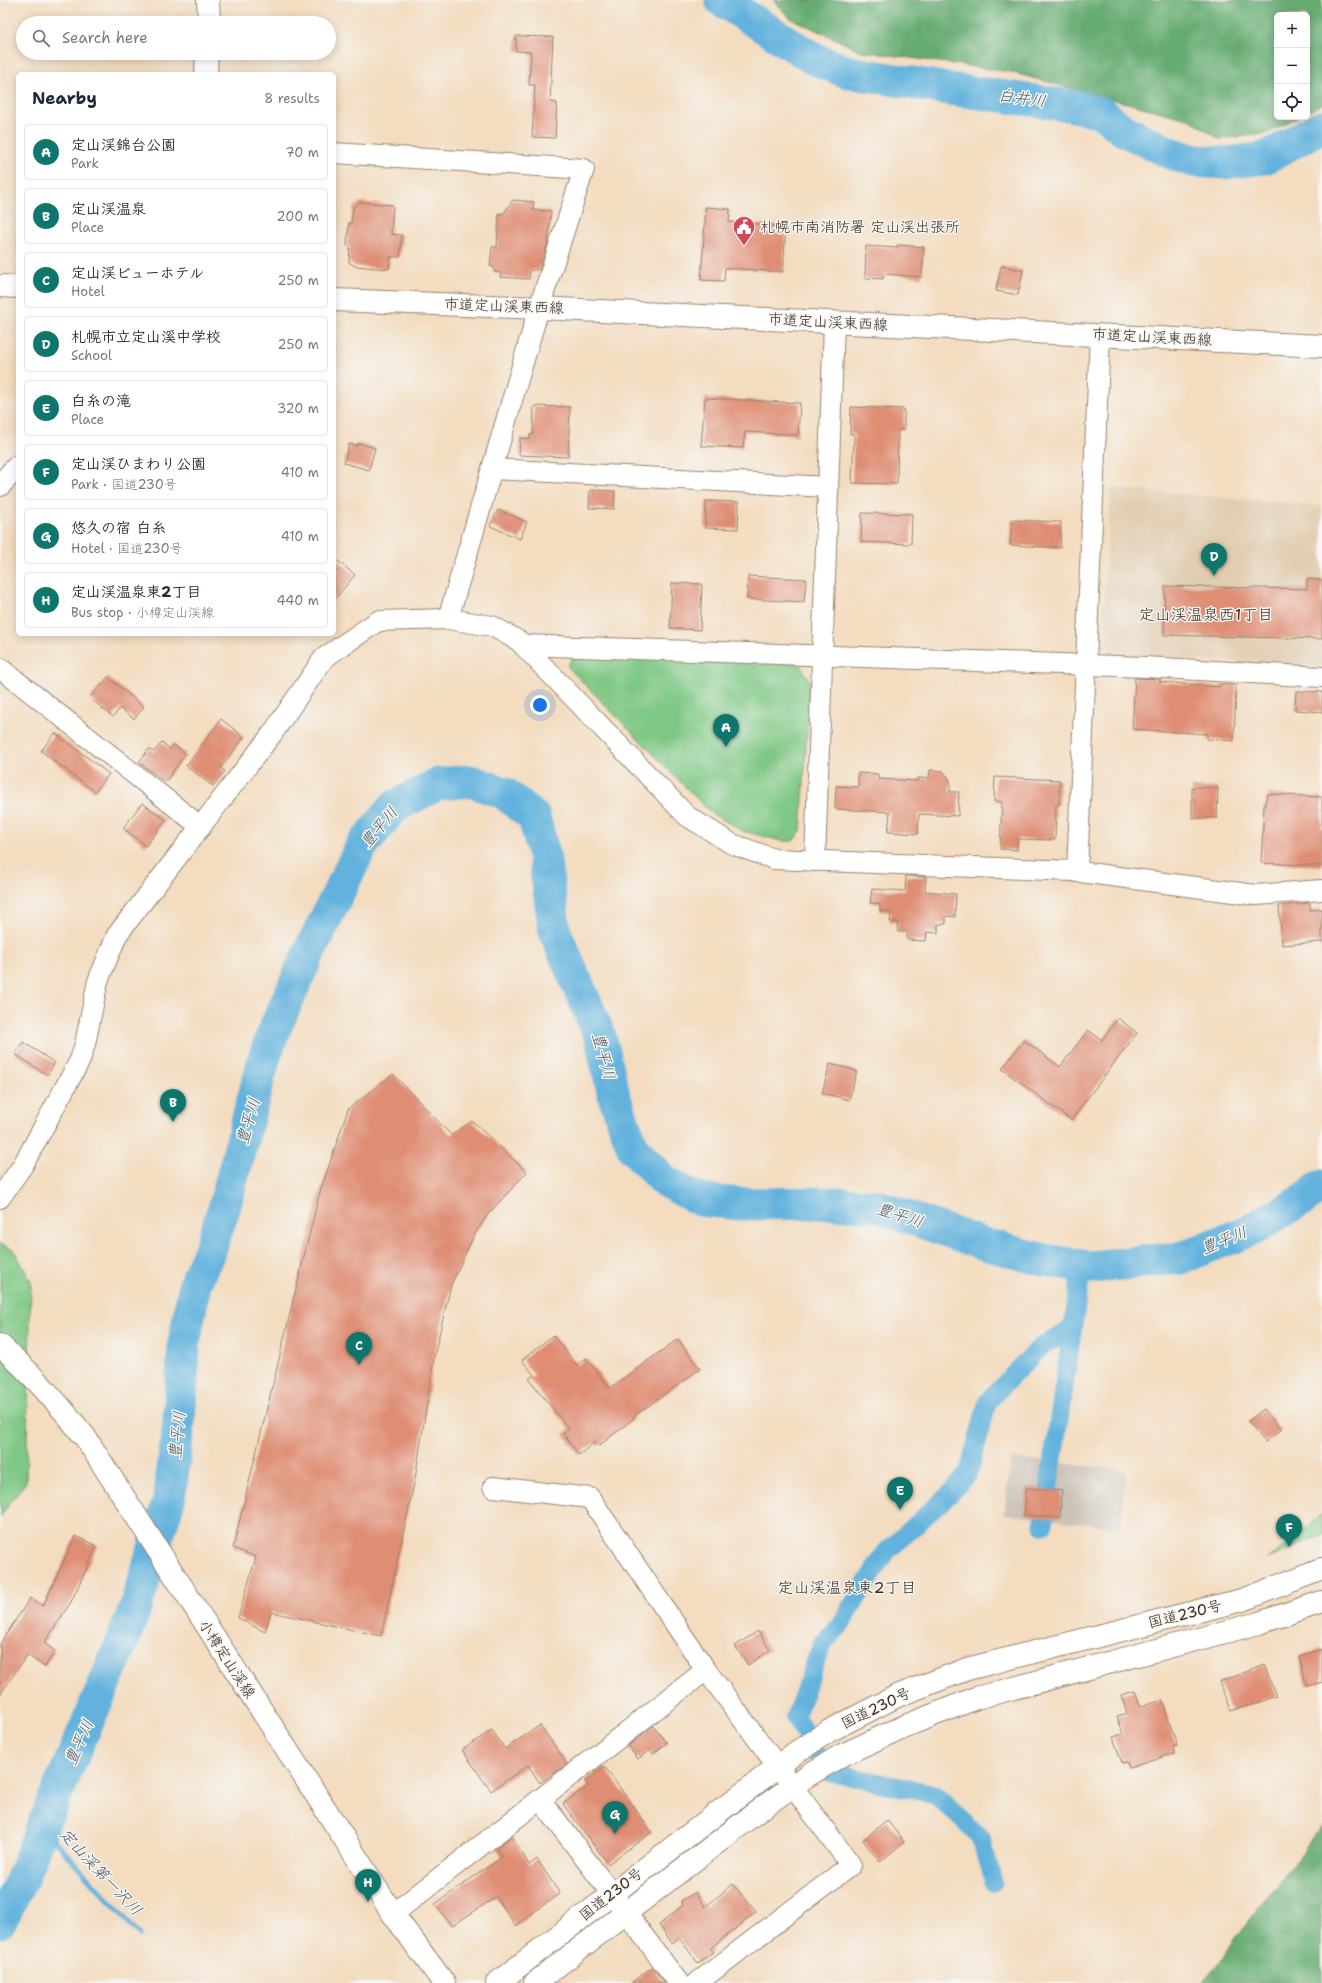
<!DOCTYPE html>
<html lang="en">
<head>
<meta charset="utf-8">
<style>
	:root { --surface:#fff; --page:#f6f6f7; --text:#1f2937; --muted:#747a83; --line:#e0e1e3; --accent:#0f766e }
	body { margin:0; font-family:"Shantell Sans","Klee One",sans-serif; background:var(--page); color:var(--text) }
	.controls { position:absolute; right:12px; top:12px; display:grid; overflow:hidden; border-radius:6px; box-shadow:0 2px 10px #0003 }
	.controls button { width:36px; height:36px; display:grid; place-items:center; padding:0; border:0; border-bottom:1px solid var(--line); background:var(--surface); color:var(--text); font:20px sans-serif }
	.you { position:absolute; left:540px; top:705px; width:14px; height:14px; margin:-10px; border:3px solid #fff; border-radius:50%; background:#1a73e8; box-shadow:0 0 0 6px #1a73e833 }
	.badge { display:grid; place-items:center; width:26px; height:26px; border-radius:50%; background:var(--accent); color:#fff; font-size:13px; font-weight:700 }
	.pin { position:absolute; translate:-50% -33px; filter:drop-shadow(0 1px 2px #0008) }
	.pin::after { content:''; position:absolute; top:21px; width:14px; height:12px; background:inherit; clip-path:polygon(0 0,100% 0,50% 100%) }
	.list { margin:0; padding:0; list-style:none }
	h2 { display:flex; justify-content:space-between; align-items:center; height:52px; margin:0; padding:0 16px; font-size:17px }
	h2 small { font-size:13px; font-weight:400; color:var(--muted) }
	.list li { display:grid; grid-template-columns:26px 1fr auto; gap:12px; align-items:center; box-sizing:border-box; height:56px; margin:0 8px 8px; padding:0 8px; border:1px solid var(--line); border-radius:6px }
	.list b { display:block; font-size:15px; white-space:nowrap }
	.list p { margin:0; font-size:13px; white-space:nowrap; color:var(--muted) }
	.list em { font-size:13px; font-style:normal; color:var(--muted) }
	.icon { flex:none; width:22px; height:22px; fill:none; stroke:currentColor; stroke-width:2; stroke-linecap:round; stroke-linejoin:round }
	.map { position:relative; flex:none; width:1322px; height:1983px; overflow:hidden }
	.search { position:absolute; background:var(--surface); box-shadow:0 2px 10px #0003; left:16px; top:16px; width:320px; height:44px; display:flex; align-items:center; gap:10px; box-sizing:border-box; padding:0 14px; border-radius:22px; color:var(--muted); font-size:15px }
	.panel { position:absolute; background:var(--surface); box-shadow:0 2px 10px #0003; left:16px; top:72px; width:320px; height:564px; border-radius:6px }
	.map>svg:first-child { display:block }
	.built { fill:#e1cdb1 }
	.industrial { fill:#cbc2b8 }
	.green { fill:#7ec784; stroke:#5c7851 }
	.forest { fill:#66ac72; stroke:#506b48 }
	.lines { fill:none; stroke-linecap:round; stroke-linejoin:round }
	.stream { stroke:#62b2dd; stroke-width:5.5 }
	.canal { stroke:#62b2dd; stroke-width:19 }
	.river { stroke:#62b2dd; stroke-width:33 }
	.building { fill:#df8d73 }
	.minor-casing { stroke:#97836e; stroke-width:22 }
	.tertiary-casing { stroke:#97836e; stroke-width:24 }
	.primary-casing { stroke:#97836e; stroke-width:24 }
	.trunk-casing { stroke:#97836e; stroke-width:24 }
	.minor { stroke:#fff; stroke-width:20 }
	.tertiary { stroke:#fff; stroke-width:22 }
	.primary { stroke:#fff; stroke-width:22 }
	.trunk { stroke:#fff; stroke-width:22 }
	.labels { text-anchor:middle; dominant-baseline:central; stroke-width:3; stroke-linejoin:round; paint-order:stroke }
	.poi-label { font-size:15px; fill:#3b2a1e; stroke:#f6f6f2; text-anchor:start }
	.street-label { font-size:15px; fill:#3b2a1e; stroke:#f6f6f2 }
	.water-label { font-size:16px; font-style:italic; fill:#495a61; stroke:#f6f6f2 }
	.neighbourhood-label { font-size:16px; fill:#3b2a1e; stroke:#f6f6f2 }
</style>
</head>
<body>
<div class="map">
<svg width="1322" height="1983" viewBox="0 0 1322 1983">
	<rect width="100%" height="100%" fill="#f6f6f2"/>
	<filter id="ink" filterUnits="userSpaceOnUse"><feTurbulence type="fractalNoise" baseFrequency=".025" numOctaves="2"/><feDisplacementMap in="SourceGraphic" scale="8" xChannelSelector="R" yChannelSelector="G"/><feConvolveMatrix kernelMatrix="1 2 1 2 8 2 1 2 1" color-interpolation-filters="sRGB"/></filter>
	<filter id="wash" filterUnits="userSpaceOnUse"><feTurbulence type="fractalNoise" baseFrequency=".012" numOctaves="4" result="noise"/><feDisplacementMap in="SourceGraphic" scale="16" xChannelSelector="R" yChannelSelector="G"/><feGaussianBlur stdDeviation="0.9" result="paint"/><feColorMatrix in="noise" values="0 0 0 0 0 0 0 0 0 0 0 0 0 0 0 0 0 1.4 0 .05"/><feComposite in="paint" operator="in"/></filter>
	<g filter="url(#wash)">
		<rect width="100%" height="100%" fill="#f3dcbf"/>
		<path class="built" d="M 1111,488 L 1322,506 L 1322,666 L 1111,655 L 1101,646 Z"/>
		<path class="industrial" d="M 1011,1458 L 1126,1470 L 1120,1527 L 1004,1515 Z"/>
		<g class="green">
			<path d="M 576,653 L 799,663 L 810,681 L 801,832 L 793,841 L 782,841 L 743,831 L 711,813 L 567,666 Z"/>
			<path d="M 0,1244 L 14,1250 L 31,1282 L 26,1482 L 0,1517 Z"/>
			<path d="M 1322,1514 L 1322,1535 L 1268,1559 Z"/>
		</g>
		<g class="forest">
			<path d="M 773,0 L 1322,0 L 1322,104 L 1307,112 L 1307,15 L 1277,15 L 1277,117 L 1298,117 L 1266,134 L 1219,139 L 1191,120 L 1010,72 L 861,51 L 790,18 Z"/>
			<path d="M 1322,1826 L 1322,1983 L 1202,1983 L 1222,1960 L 1237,1935 Z"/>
		</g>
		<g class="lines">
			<path class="stream" d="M 42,1827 L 140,1935"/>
			<g class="canal">
				<path d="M 1043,1525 L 1082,1266"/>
				<path d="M 993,1882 L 981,1838 L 935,1794 L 828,1772 L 795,1717 L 822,1644 L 839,1627 L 885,1553 L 952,1492 L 969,1472 L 988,1401 L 1039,1348 L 1072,1329"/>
			</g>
			<g class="river">
				<path d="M 721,0 L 814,59 L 848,72 L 948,89 L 1074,106 L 1102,113 L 1123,130 L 1170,153 L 1194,161 L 1226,163 L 1265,158 L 1322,126"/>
				<path d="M 0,1922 L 22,1879 L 42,1827 L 113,1664 L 135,1609 L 169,1500 L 179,1422 L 184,1344 L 195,1283 L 210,1250 L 224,1208 L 264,1059 L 275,1028 L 310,950 L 361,847 L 395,806 L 438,784 L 470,781 L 504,793 L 534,817 L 544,855 L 555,932 L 600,1036 L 615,1099 L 633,1148 L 664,1181 L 700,1200 L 740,1204 L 835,1203 L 877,1206 L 980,1243 L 1044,1260 L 1090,1267 L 1181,1258 L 1249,1231 L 1301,1201 L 1322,1186"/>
			</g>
		</g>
		<g id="blocks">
			<g class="building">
				<path d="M 516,36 L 553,37 L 550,102 L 557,103 L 555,138 L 532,137 L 535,85 L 529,85 L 531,52 L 516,51 Z"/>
				<path d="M 513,200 L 534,202 L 533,210 L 551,211 L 548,242 L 539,270 L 530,270 L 529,279 L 500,277 L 501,273 L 494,272 L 494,267 L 490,266 L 492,247 L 497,247 L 499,213 L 503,214 Z"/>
				<path d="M 360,202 L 393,205 L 391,234 L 402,235 L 400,257 L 390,257 L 389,269 L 355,266 L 349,262 L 350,247 L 347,246 L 349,223 L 351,224 L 353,208 Z"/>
				<path d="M 706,207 L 730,209 L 729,222 L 786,226 L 783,272 L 725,268 L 724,281 L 701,280 Z"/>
				<path d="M 897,245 L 924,247 L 922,277 L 884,274 L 883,279 L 865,278 L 866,246 L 897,248 Z"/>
				<path d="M 1001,266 L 1023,270 L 1018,295 L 996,291 Z"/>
				<path d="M 705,398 L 800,403 L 798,435 L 745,432 L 743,448 L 701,446 Z"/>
				<path d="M 534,406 L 570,407 L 568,457 L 519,455 L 520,438 L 530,439 L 530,435 L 533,435 Z"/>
				<path d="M 851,407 L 904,409 L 904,430 L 898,430 L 897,484 L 852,483 L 854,434 L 850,434 Z"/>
				<path d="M 358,443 L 375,448 L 369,470 L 344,463 L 349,444 L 357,446 Z"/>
				<path d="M 590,490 L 615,491 L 614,509 L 589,508 Z"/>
				<path d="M 706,501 L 739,502 L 738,529 L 705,528 Z"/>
				<path d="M 498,510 L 527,522 L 520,539 L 490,526 Z"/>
				<path d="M 862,513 L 912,514 L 911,544 L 861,542 Z"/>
				<path d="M 1012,520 L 1061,522 L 1060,548 L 1010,545 Z"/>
				<path d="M 334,558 L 355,575 L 334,600 Z"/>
				<path d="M 748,576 L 806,579 L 804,602 L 747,599 Z"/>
				<path d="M 1307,579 L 1322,580 L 1322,639 L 1164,635 L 1165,586 L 1307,589 Z"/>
				<path d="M 672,583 L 702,584 L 700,630 L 670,628 Z"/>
				<path d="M 108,677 L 144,707 L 134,719 L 120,708 L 113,717 L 90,698 Z"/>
				<path d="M 1135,678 L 1160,679 L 1160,682 L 1220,687 L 1220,684 L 1236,685 L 1234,741 L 1207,739 L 1207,734 L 1132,729 Z"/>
				<path d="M 1296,691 L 1322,692 L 1322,712 L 1295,710 Z"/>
				<path d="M 221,719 L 244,737 L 221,768 L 225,771 L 213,786 L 186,766 Z"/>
				<path d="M 55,733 L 109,774 L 95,792 L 41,751 Z"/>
				<path d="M 162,742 L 170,749 L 173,744 L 186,754 L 165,782 L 139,762 L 149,749 L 154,752 Z"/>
				<path d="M 930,770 L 943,771 L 950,780 L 950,792 L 959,792 L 958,816 L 919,814 L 918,834 L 888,832 L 890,812 L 835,809 L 836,786 L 858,787 L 858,773 L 878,774 L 878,779 L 918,781 L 918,778 L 929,778 Z"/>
				<path d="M 995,777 L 1060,780 L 1059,805 L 1056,805 L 1055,840 L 1017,839 L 1017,850 L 1000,849 L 1002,802 L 994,801 Z"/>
				<path d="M 1192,787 L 1218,788 L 1217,818 L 1192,818 Z"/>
				<path d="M 1268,794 L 1322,797 L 1322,866 L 1261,863 L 1264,806 Z"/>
				<path d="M 142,803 L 166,820 L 146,846 L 123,828 Z"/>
				<path d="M 906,876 L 926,877 L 925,891 L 956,894 L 955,917 L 946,916 L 946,924 L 938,924 L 938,933 L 927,932 L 926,941 L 907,940 L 907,932 L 898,932 L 898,922 L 890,922 L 891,912 L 880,911 L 880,904 L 870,903 L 872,889 L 905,891 Z"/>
				<path d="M 1310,903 L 1310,910 L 1322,909 L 1322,942 L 1282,945 L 1279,906 Z"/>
				<path d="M 1118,1018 L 1137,1033 L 1071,1120 L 1002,1069 L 1024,1040 L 1060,1067 L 1088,1030 L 1102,1040 Z"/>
				<path d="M 23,1042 L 55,1063 L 47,1075 L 15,1054 Z"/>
				<path d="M 830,1064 L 857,1071 L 849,1100 L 822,1093 Z"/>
				<path d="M 393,1074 L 451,1135 L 472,1121 L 527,1172 L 489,1213 L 474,1235 L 451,1285 L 435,1352 L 415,1479 L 381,1636 L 271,1612 L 265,1632 L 238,1618 L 256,1557 L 233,1548 L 319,1195 L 348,1109 Z"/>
				<path d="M 553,1335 L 577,1365 L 586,1358 L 610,1388 L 678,1339 L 700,1369 L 633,1417 L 634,1418 L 599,1446 L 595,1442 L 579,1455 L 563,1434 L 569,1429 L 529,1379 L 534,1375 L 522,1360 Z"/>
				<path d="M 1264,1409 L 1281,1430 L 1265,1442 L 1248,1421 Z"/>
				<path d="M 1027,1488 L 1062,1491 L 1060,1518 L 1024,1515 Z"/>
				<path d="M 75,1536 L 97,1546 L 71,1602 L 44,1643 L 55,1651 L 45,1667 L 27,1655 L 0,1695 L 0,1644 L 30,1598 L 43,1606 Z"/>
				<path d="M 758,1631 L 770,1650 L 748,1665 L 735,1646 Z"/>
				<path d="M 1322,1649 L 1322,1682 L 1307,1686 L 1299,1656 Z"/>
				<path d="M 1264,1665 L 1276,1696 L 1231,1712 L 1219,1682 Z"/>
				<path d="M 1135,1691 L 1140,1707 L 1162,1700 L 1177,1745 L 1173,1746 L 1175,1753 L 1129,1768 L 1127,1762 L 1122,1763 L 1113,1737 L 1123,1734 L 1117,1716 L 1127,1713 L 1121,1695 Z"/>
				<path d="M 540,1725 L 567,1764 L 540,1783 L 528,1765 L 491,1791 L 462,1750 L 492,1730 L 505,1749 Z"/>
				<path d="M 653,1726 L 667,1743 L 653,1754 L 650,1750 L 638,1759 L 628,1746 Z"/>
				<path d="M 604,1766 L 652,1832 L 608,1864 L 563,1804 L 588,1786 L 585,1781 Z"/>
				<path d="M 887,1820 L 904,1842 L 880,1862 L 863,1840 Z"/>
				<path d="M 512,1836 L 529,1865 L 537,1859 L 560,1894 L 530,1914 L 531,1915 L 516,1926 L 496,1897 L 452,1926 L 435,1904 L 502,1857 L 496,1848 Z"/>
				<path d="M 733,1884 L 756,1912 L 711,1948 L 713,1952 L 698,1963 L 679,1938 L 672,1943 L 659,1925 L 683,1905 L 681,1901 L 696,1892 L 705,1907 Z"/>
				<path d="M 652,1967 L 665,1983 L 631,1983 L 648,1970 Z"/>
			</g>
		</g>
	</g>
	<g filter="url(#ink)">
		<use href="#blocks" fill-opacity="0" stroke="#97836e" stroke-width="1"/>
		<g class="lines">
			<g class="minor-casing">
				<g id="minor">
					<path d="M 334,153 L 584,169 L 539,308 L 448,619"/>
					<path d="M 492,469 L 828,487"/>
					<path d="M 523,645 L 1145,667 L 1322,677"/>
					<path d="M 0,668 L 201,827"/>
					<path d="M 815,861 L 834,322"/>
					<path d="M 1077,872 L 1100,335"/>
					<path d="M 0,1198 L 23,1165 L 80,1060 L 85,1044 L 98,981 L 117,935 L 272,734 L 324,658 L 378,621 L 448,619 L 492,626 L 519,641 L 687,816 L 732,844 L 774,859 L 1073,871 L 1256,895 L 1322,890"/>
					<path d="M 493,1487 L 590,1498 L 706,1670 L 851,1865 L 697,1983"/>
					<path d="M 540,1799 L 679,1983"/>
					<path d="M 393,1914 L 706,1670"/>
				</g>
			</g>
			<g class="tertiary-casing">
				<g id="tertiary">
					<path d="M 208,0 L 209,23"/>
					<path d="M 206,74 L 207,53"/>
					<path d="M 334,300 L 539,308 L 1322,346"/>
				</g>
			</g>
			<g class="primary-casing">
				<g id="primary">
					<path d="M 0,286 L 18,287"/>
					<path d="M 0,485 L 18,466"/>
					<path d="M 0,1345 C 31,1373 59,1404 85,1437 L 393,1914 L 444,1983"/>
				</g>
			</g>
			<g class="trunk-casing">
				<g id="trunk">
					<path d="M 497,1983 L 795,1753 L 829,1731 L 897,1696 L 967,1669 L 1242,1600 L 1322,1569"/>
					<path d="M 535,1983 L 766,1805 L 807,1776 L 840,1756 L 903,1727 L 976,1698 L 1259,1623 L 1322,1602"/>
				</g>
			</g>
			<use href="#minor" class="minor"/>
			<use href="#tertiary" class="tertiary"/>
			<use href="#primary" class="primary"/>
			<use href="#trunk" class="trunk"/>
		</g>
	</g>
	<defs>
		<g id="civic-pin" transform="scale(1.15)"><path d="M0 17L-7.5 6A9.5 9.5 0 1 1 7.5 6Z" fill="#d1495b" stroke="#f6f6f2"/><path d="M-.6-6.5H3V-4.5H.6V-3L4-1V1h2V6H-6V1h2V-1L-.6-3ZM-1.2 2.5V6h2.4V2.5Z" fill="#fff"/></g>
	</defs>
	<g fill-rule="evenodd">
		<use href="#civic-pin" x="744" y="227"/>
	</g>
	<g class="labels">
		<g class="poi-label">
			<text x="760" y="227">札幌市南消防署 定山渓出張所</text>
		</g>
		<g class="street-label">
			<text transform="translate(504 306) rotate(2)">市道定山渓東西線</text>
			<text transform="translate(828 322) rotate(3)">市道定山渓東西線</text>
			<text transform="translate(1152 337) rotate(3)">市道定山渓東西線</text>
			<text transform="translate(1185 1614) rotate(-14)">国道230号</text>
			<text transform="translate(227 1659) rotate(57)">小樽定山渓線</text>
			<text transform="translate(876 1708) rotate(-26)">国道230号</text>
			<text transform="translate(611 1894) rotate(-38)">国道230号</text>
		</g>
		<g class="water-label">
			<text transform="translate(1022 98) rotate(8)">白井川</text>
			<text transform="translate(379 827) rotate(-50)">豊平川</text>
			<text transform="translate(604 1056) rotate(75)">豊平川</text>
			<text transform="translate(248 1121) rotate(-74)">豊平川</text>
			<text transform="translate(900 1215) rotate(18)">豊平川</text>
			<text transform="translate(1224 1240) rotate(-22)">豊平川</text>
			<text transform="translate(177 1435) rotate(-84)">豊平川</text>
			<text transform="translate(79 1742) rotate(-66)">豊平川</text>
			<text transform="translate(101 1872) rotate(47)">定山渓第一沢川</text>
		</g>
		<g class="neighbourhood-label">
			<text x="1206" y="614">定山渓温泉西1丁目</text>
			<text x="847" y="1587">定山渓温泉東2丁目</text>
		</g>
	</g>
</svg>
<div class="controls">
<button>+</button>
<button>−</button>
<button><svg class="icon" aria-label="locate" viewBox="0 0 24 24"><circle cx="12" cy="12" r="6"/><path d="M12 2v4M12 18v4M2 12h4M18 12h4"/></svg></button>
</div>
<div class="you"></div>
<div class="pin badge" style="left:726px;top:747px">A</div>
<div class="pin badge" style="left:173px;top:1122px">B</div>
<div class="pin badge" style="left:359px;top:1365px">C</div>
<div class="pin badge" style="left:1214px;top:576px">D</div>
<div class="pin badge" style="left:900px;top:1510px">E</div>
<div class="pin badge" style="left:1289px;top:1547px">F</div>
<div class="pin badge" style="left:615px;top:1834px">G</div>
<div class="pin badge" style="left:368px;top:1902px">H</div>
<div class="search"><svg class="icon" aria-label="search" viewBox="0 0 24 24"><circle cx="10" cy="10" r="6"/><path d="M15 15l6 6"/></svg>Search here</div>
<section class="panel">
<h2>Nearby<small>8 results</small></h2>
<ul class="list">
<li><span class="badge">A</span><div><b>定山渓錦台公園</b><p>Park</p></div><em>70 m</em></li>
<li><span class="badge">B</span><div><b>定山渓温泉</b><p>Place</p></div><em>200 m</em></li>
<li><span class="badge">C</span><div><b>定山渓ビューホテル</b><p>Hotel</p></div><em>250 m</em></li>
<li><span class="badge">D</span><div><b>札幌市立定山溪中学校</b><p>School</p></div><em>250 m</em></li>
<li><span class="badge">E</span><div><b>白糸の滝</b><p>Place</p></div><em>320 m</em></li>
<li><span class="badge">F</span><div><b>定山渓ひまわり公園</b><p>Park · 国道230号</p></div><em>410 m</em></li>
<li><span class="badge">G</span><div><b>悠久の宿 白糸</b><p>Hotel · 国道230号</p></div><em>410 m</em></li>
<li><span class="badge">H</span><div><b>定山渓温泉東2丁目</b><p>Bus stop · 小樽定山渓線</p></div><em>440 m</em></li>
</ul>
</section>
</div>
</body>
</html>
